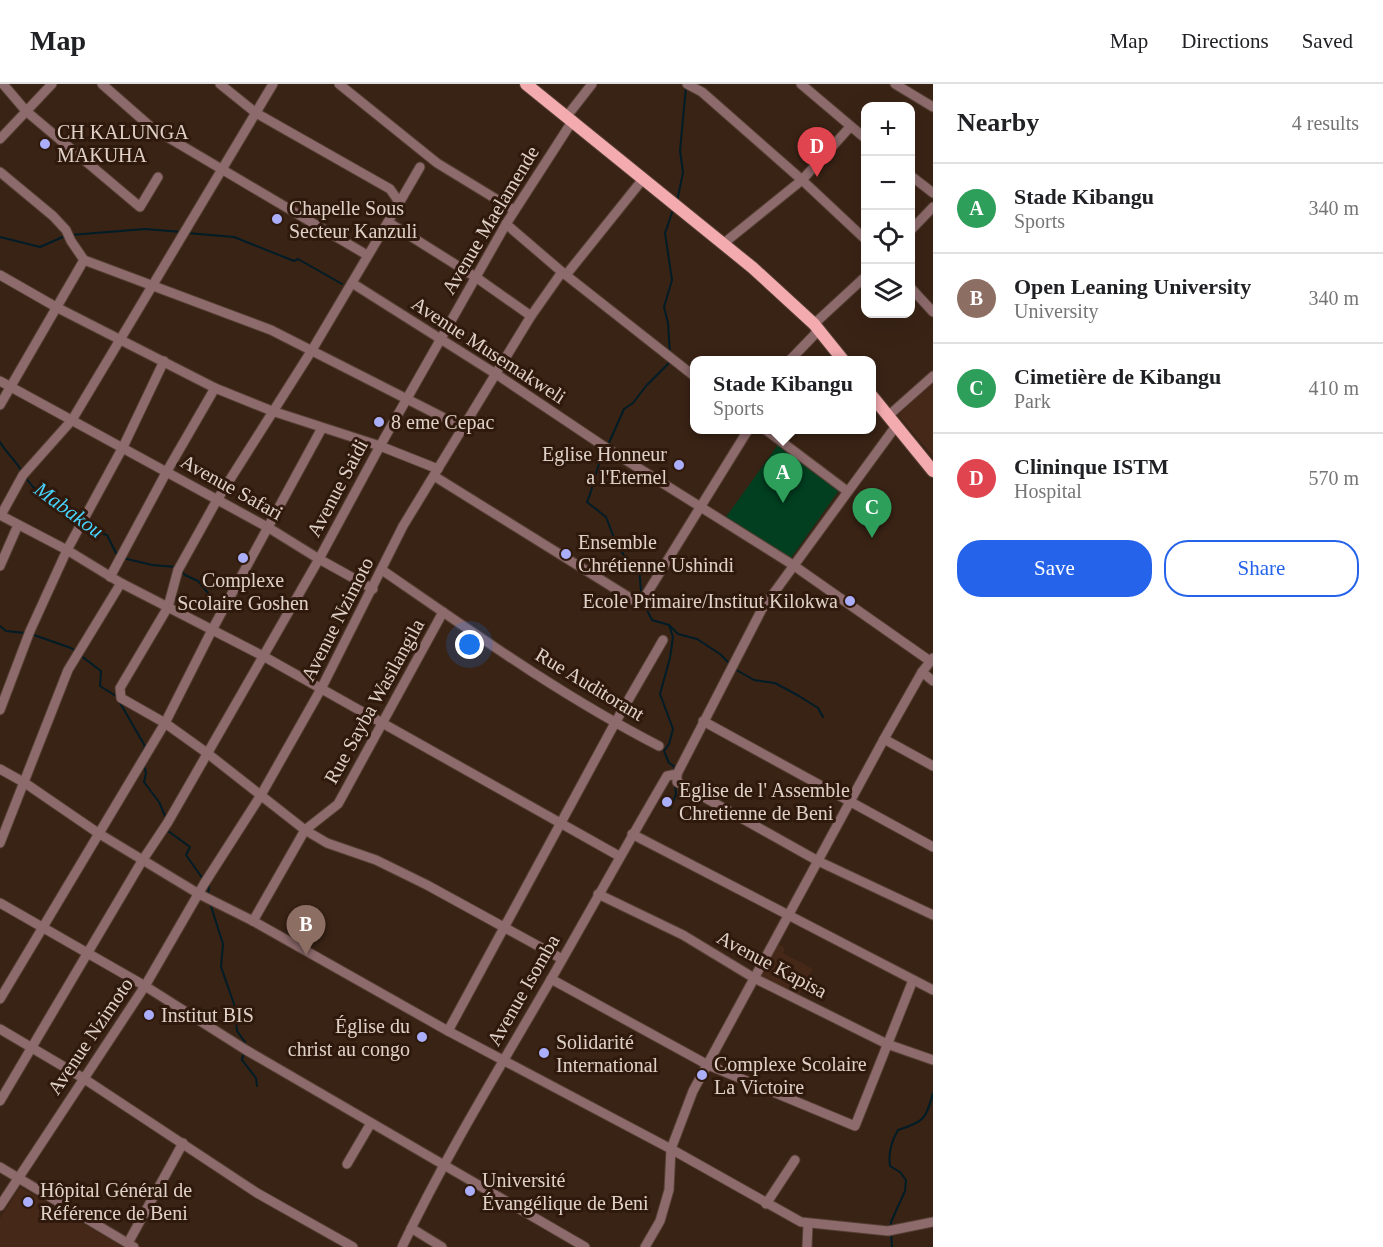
<!DOCTYPE html>
<html lang="en">
<head>
<meta charset="utf-8">
<style>
	:root { --surface:#fff; --page:#f2f2f2; --text:#202124; --muted:#757577; --line:#e0e0e0; --accent:#2563eb }
	body { margin:0; font-family:Georgia,serif; background:var(--page); color:var(--text) }
	.controls { position:absolute; right:18px; top:18px; display:grid; overflow:hidden; border-radius:12px; box-shadow:0 6px 24px #0002 }
	.controls button { width:54px; height:54px; display:grid; place-items:center; padding:0; border:0; border-bottom:2px solid var(--line); background:var(--surface); color:var(--text); font:30px sans-serif }
	.you { position:absolute; left:470px; top:561px; width:21px; height:21px; margin:-15px; border:4px solid #fff; border-radius:50%; background:#1a73e8; box-shadow:0 0 0 9px #1a73e833 }
	.badge { display:grid; place-items:center; width:39px; height:39px; border-radius:50%; background:var(--accent); color:#fff; font-size:20px; font-weight:700 }
	.pin { position:absolute; translate:-50% -50px; filter:drop-shadow(0 2px 3px #0008) }
	.pin::after { content:''; position:absolute; top:32px; width:21px; height:18px; background:inherit; clip-path:polygon(0 0,100% 0,50% 100%) }
	.popup { position:absolute; left:690px; top:272px; width:186px; height:78px; box-sizing:border-box; display:grid; place-content:center; border-radius:12px; background:var(--surface); filter:drop-shadow(0 2px 4px #0005); font-size:20px; white-space:nowrap; color:var(--muted) }
	.popup b { font-size:22px; color:var(--text) }
	.popup::after { content:''; position:absolute; left:50%; top:100%; margin-left:-12px; border:12px solid transparent; border-top-color:var(--surface) }
	.list { margin:0; padding:0; list-style:none }
	h2 { display:flex; justify-content:space-between; align-items:center; height:78px; margin:0; padding:0 24px; font-size:26px }
	h2 small { font-size:20px; font-weight:400; color:var(--muted) }
	.list li { display:grid; grid-template-columns:39px 1fr auto; gap:18px; align-items:center; box-sizing:border-box; height:90px; padding:0 24px; border-top:2px solid var(--line) }
	.list b { display:block; font-size:22px; white-space:nowrap }
	.list p { margin:0; font-size:20px; white-space:nowrap; color:var(--muted) }
	.list em { font-size:20px; font-style:normal; color:var(--muted) }
	.actions { display:flex; gap:12px; padding:18px 24px }
	.actions a { flex:1; padding:14px 0; border:2px solid var(--accent); border-radius:24px; text-align:center; font-size:21px; color:var(--accent) }
	.actions .main { background:var(--accent); color:#fff }
	.icon { flex:none; width:33px; height:33px; fill:none; stroke:currentColor; stroke-width:2; stroke-linecap:round; stroke-linejoin:round }
	.map { position:relative; flex:none; width:933px; height:1163px; overflow:hidden }
	header { display:flex; align-items:center; gap:36px; box-sizing:border-box; height:84px; padding:0 30px; background:var(--surface); border-bottom:2px solid var(--line) }
	header strong { font-size:28px }
	nav { display:flex; gap:33px; margin-inline-start:auto; font-size:21px }
	main { display:flex }
	aside { flex:1; background:var(--surface) }
	.map>svg:first-child { display:block }
	.built { fill:#452817 }
	.green { fill:#013f20 }
	.lines { fill:none; stroke-linecap:round; stroke-linejoin:round }
	.stream { stroke:#001c26; stroke-width:2 }
	.minor-casing { stroke:#543f32; stroke-width:11 }
	.major-casing { stroke:#543f32; stroke-width:14 }
	.minor { stroke:#8d6a6c; stroke-width:9 }
	.major { stroke:#f3abaf; stroke-width:12 }
	.poi-dot { fill:#abaffb; stroke:#2f190c; stroke-width:2 }
	.labels { text-anchor:middle; dominant-baseline:central; stroke-width:6; stroke-linejoin:round; paint-order:stroke }
	.poi-label { font-size:20px; fill:#e0d1c8; stroke:#2f190c; text-anchor:start }
	.street-label { font-size:20px; fill:#e0d1c8; stroke:#2f190c }
	.water-label { font-size:21px; font-style:italic; fill:#46d3fd; stroke:#2f190c }
</style>
</head>
<body>
<header>
<strong>Map</strong>
<nav><a>Map</a><a>Directions</a><a>Saved</a></nav>
</header>
<main>
<div class="map">
<svg width="933" height="1163" viewBox="0 0 933 1163">
	<rect width="100%" height="100%" fill="#392315"/>
	<g class="built">
		<path d="M 933,299 L 933,372 L 898,331 Z"/>
		<path d="M 777,860 L 785,864 L 783,869 L 813,885 L 798,913 L 759,893 Z"/>
		<path d="M 20,1103 L 123,1163 L 0,1163 L 0,1134 Z"/>
	</g>
	<path class="green" d="M 780,358 L 840,405 L 791,474 L 726,433 Z"/>
	<g class="lines">
		<g class="stream">
			<path d="M 677,118 L 683,88 L 680,67 L 686,3"/>
			<path d="M 187,149 L 234,153 L 294,177 L 298,175 L 342,200"/>
			<path d="M 71,151 L 145,145 L 182,148"/>
			<path d="M 0,153 L 40,163 L 65,152"/>
			<path d="M 670,270 L 668,239 L 664,223 L 672,196 L 665,149 L 673,126"/>
			<path d="M 0,358 C 6,369 16,376 22,388"/>
			<path d="M 608,361 L 624,325 L 633,319 L 646,302 L 670,278 L 670,276"/>
			<path d="M 605,366 C 595,384 595,400 587,418 L 606,433 L 614,454 L 629,480 L 640,488 C 639,505 644,522 652,536 L 669,541 L 678,550 L 697,555 L 720,570 L 730,580"/>
			<path d="M 25,393 L 33,403 L 79,436"/>
			<path d="M 83,439 L 93,446 L 107,451 L 118,473"/>
			<path d="M 123,474 L 152,481 L 177,483"/>
			<path d="M 181,487 L 185,491 L 198,497 L 208,509"/>
			<path d="M 669,541 L 673,553 L 670,574 L 660,610 L 673,645 L 669,660 L 664,667 L 669,679 L 674,682 L 674,686"/>
			<path d="M 0,542 L 6,547 L 25,549"/>
			<path d="M 31,550 L 71,564 L 76,567"/>
			<path d="M 80,571 L 101,587 L 100,602 L 116,612 L 145,662 L 142,669"/>
			<path d="M 733,584 L 754,596 L 775,599 L 799,612 L 818,624 L 823,633"/>
			<path d="M 144,681 L 146,689 L 144,698 L 159,718 L 166,734"/>
			<path d="M 671,724 L 676,710 L 675,700"/>
			<path d="M 168,745 L 168,747 L 190,763 L 186,771 L 203,795"/>
			<path d="M 207,798 L 209,800 L 208,812"/>
			<path d="M 210,819 L 223,860 L 221,883 L 234,920 L 237,947 L 245,958 L 245,962"/>
			<path d="M 244,968 L 242,976 L 256,994 L 257,1002"/>
			<path d="M 891,1142 L 891,1138 L 905,1107 L 906,1096 L 900,1088 L 890,1082 C 888,1069 891,1058 898,1046 C 924,1038 926,1035 933,1009"/>
			<path d="M 891,1148 L 892,1163"/>
		</g>
		<g class="minor-casing">
			<g id="minor">
				<path d="M 3,0 L 26,27 L 140,123 L 158,93"/>
				<path d="M 102,0 L 152,44 L 367,171"/>
				<path d="M 220,0 L 256,29 L 390,105 L 397,115 L 398,121 L 312,266 L 217,416 L 178,486 L 168,523 L 120,604 L 121,614 L 165,639 L 207,669 L 305,746 L 327,759 L 376,776 L 427,801 L 562,875"/>
				<path d="M 339,0 L 437,79 L 514,126"/>
				<path d="M 687,0 L 702,8 L 802,96 L 866,156"/>
				<path d="M 801,0 L 866,55"/>
				<path d="M 895,0 L 933,23"/>
				<path d="M 567,32 L 592,0"/>
				<path d="M 0,55 L 52,0"/>
				<path d="M 0,88 L 53,132 L 66,146 L 71,157 L 84,176 L 271,246 L 462,343"/>
				<path d="M 910,91 L 933,109"/>
				<path d="M 398,121 L 420,83"/>
				<path d="M 388,138 L 477,194 L 531,232"/>
				<path d="M 506,140 L 562,188 L 694,292"/>
				<path d="M 910,147 L 933,123"/>
				<path d="M 724,159 L 802,96 L 850,43"/>
				<path d="M 0,191 L 56,223 L 215,304 L 272,327 L 380,362 L 438,385"/>
				<path d="M 566,191 L 643,95"/>
				<path d="M 352,199 L 496,290 L 605,363 L 793,481 L 930,577"/>
				<path d="M 910,203 L 933,228"/>
				<path d="M 814,240 L 866,192"/>
				<path d="M 790,276 L 819,246"/>
				<path d="M 0,297 L 269,444 L 319,475 L 373,505"/>
				<path d="M 0,321 L 84,176"/>
				<path d="M 888,332 L 933,292"/>
				<path d="M 766,346 L 847,407"/>
				<path d="M 434,392 L 635,517"/>
				<path d="M 0,431 L 67,466 L 121,499 L 263,572 L 619,772"/>
				<path d="M 1,431 L 23,391 L 72,336 L 273,0"/>
				<path d="M 0,482 L 18,441"/>
				<path d="M 382,486 C 472,548 562,612 659,662"/>
				<path d="M 110,493 L 167,387 L 215,304"/>
				<path d="M 646,511 L 748,346"/>
				<path d="M 922,588 L 933,597"/>
				<path d="M 0,626 L 30,547 L 67,466 L 123,363 L 164,277"/>
				<path d="M 703,637 L 933,763"/>
				<path d="M 884,655 L 933,682"/>
				<path d="M 0,685 L 25,699 L 98,749 L 199,810 L 253,837 L 448,947 L 671,1065 L 801,1138 L 888,1147 L 933,1138"/>
				<path d="M 677,690 L 677,698 L 818,777 L 933,831"/>
				<path d="M 632,750 L 933,906"/>
				<path d="M 0,759 L 68,586 L 121,499"/>
				<path d="M 598,810 L 683,851 L 754,894 L 887,960 L 933,976"/>
				<path d="M 0,819 L 145,902 L 246,966 L 585,1163"/>
				<path d="M 253,837 L 305,746 L 338,720 L 443,528"/>
				<path d="M 551,895 L 708,981 L 855,1042 L 913,896"/>
				<path d="M 0,915 L 165,639 L 212,546 L 322,344"/>
				<path d="M 0,945 L 83,994 L 257,1109 L 353,1163"/>
				<path d="M 448,947 L 615,639 L 663,556"/>
				<path d="M 0,1017 L 142,777 L 168,738 L 319,475 L 380,362 L 506,140 L 573,36"/>
				<path d="M 347,1080 L 371,1039"/>
				<path d="M 0,1083 L 134,1163"/>
				<path d="M 766,1120 L 795,1076"/>
				<path d="M 0,1122 L 145,902 L 204,800 L 261,711 L 321,605 L 403,442 L 531,232 L 562,188"/>
				<path d="M 411,1144 L 442,1163"/>
				<path d="M 128,1159 L 183,1059"/>
				<path d="M 402,1163 C 446,1071 499,985 550,897 C 589,829 627,760 667,692 L 677,690 L 762,525 L 896,342"/>
				<path d="M 645,1163 L 660,1137 L 669,1106 L 671,1065 L 693,1007 L 884,655 L 922,588 L 933,574"/>
				<path d="M 807,1163 L 808,1140"/>
			</g>
		</g>
		<g class="major-casing">
			<g id="major">
				<path d="M 526,0 L 753,184 L 814,240 L 843,276"/>
				<path d="M 872,312 L 933,387"/>
			</g>
		</g>
		<use href="#minor" class="minor"/>
		<use href="#major" class="major"/>
	</g>
	<g class="poi-dot">
		<circle cx="45" cy="60" r="6"/>
		<circle cx="277" cy="135" r="6"/>
		<circle cx="379" cy="338" r="6"/>
		<circle cx="679" cy="381" r="6"/>
		<circle cx="566" cy="470" r="6"/>
		<circle cx="243" cy="474" r="6"/>
		<circle cx="850" cy="517" r="6"/>
		<circle cx="667" cy="718" r="6"/>
		<circle cx="149" cy="931" r="6"/>
		<circle cx="422" cy="953" r="6"/>
		<circle cx="544" cy="969" r="6"/>
		<circle cx="702" cy="991" r="6"/>
		<circle cx="470" cy="1107" r="6"/>
		<circle cx="28" cy="1118" r="6"/>
	</g>
	<g class="labels">
		<g class="poi-label">
			<text x="57" y="48">CH KALUNGA<tspan x="57" dy="23">MAKUHA</tspan></text>
			<text x="289" y="124">Chapelle Sous<tspan x="289" dy="23">Secteur Kanzuli</tspan></text>
			<text x="391" y="338">8 eme Cepac</text>
			<text x="667" y="370" text-anchor="end">Eglise Honneur<tspan x="667" dy="23">a l'Eternel</tspan></text>
			<text x="578" y="458">Ensemble<tspan x="578" dy="23">Chrétienne Ushindi</tspan></text>
			<text x="243" y="496" text-anchor="middle">Complexe<tspan x="243" dy="23">Scolaire Goshen</tspan></text>
			<text x="838" y="517" text-anchor="end">Ecole Primaire/Institut Kilokwa</text>
			<text x="679" y="706">Eglise de l' Assemble<tspan x="679" dy="23">Chretienne de Beni</tspan></text>
			<text x="161" y="931">Institut BIS</text>
			<text x="410" y="942" text-anchor="end">Église du<tspan x="410" dy="23">christ au congo</tspan></text>
			<text x="556" y="958">Solidarité<tspan x="556" dy="23">International</tspan></text>
			<text x="714" y="980">Complexe Scolaire<tspan x="714" dy="23">La Victoire</tspan></text>
			<text x="482" y="1096">Université<tspan x="482" dy="23">Évangélique de Beni</tspan></text>
			<text x="40" y="1106">Hôpital Général de<tspan x="40" dy="23">Référence de Beni</tspan></text>
		</g>
		<g class="street-label">
			<text transform="translate(490 136) rotate(-59)">Avenue Maelamende</text>
			<text transform="translate(489 266) rotate(33)">Avenue Musemakweli</text>
			<text transform="translate(232 403) rotate(29)">Avenue Safari</text>
			<text transform="translate(337 404) rotate(-62)">Avenue Saidi</text>
			<text transform="translate(337 535) rotate(-63)">Avenue Nzimoto</text>
			<text transform="translate(590 600) rotate(31)">Rue Auditorant</text>
			<text transform="translate(374 617) rotate(-61)">Rue Sayba Wasilangila</text>
			<text transform="translate(772 880) rotate(28)">Avenue Kapisa</text>
			<text transform="translate(523 906) rotate(-60)">Avenue Isomba</text>
			<text transform="translate(90 952) rotate(-56)">Avenue Nzimoto</text>
		</g>
		<g class="water-label">
			<text transform="translate(69 426) rotate(36)">Mabakou</text>
		</g>
	</g>
</svg>
<div class="controls">
<button>+</button>
<button>−</button>
<button><svg class="icon" aria-label="locate" viewBox="0 0 24 24"><circle cx="12" cy="12" r="6"/><path d="M12 2v4M12 18v4M2 12h4M18 12h4"/></svg></button>
<button><svg class="icon" aria-label="layers" viewBox="0 0 24 24"><path d="M12 4l9 5-9 5-9-5zM3 14l9 5 9-5"/></svg></button>
</div>
<div class="you"></div>
<div class="pin badge" style="left:783px;top:419px;background:#2e9e5b">A</div>
<div class="popup"><b>Stade Kibangu</b>Sports</div>
<div class="pin badge" style="left:306px;top:871px;background:#8d6e63">B</div>
<div class="pin badge" style="left:872px;top:454px;background:#2e9e5b">C</div>
<div class="pin badge" style="left:817px;top:93px;background:#e0444e">D</div>
</div>
<aside>
<h2>Nearby<small>4 results</small></h2>
<ul class="list">
<li><span class="badge" style="background:#2e9e5b">A</span><div><b>Stade Kibangu</b><p>Sports</p></div><em>340 m</em></li>
<li><span class="badge" style="background:#8d6e63">B</span><div><b>Open Leaning University</b><p>University</p></div><em>340 m</em></li>
<li><span class="badge" style="background:#2e9e5b">C</span><div><b>Cimetière de Kibangu</b><p>Park</p></div><em>410 m</em></li>
<li><span class="badge" style="background:#e0444e">D</span><div><b>Clininque ISTM</b><p>Hospital</p></div><em>570 m</em></li>
</ul>
<div class="actions"><a class="main">Save</a><a>Share</a></div>
</aside>
</main>
</body>
</html>
